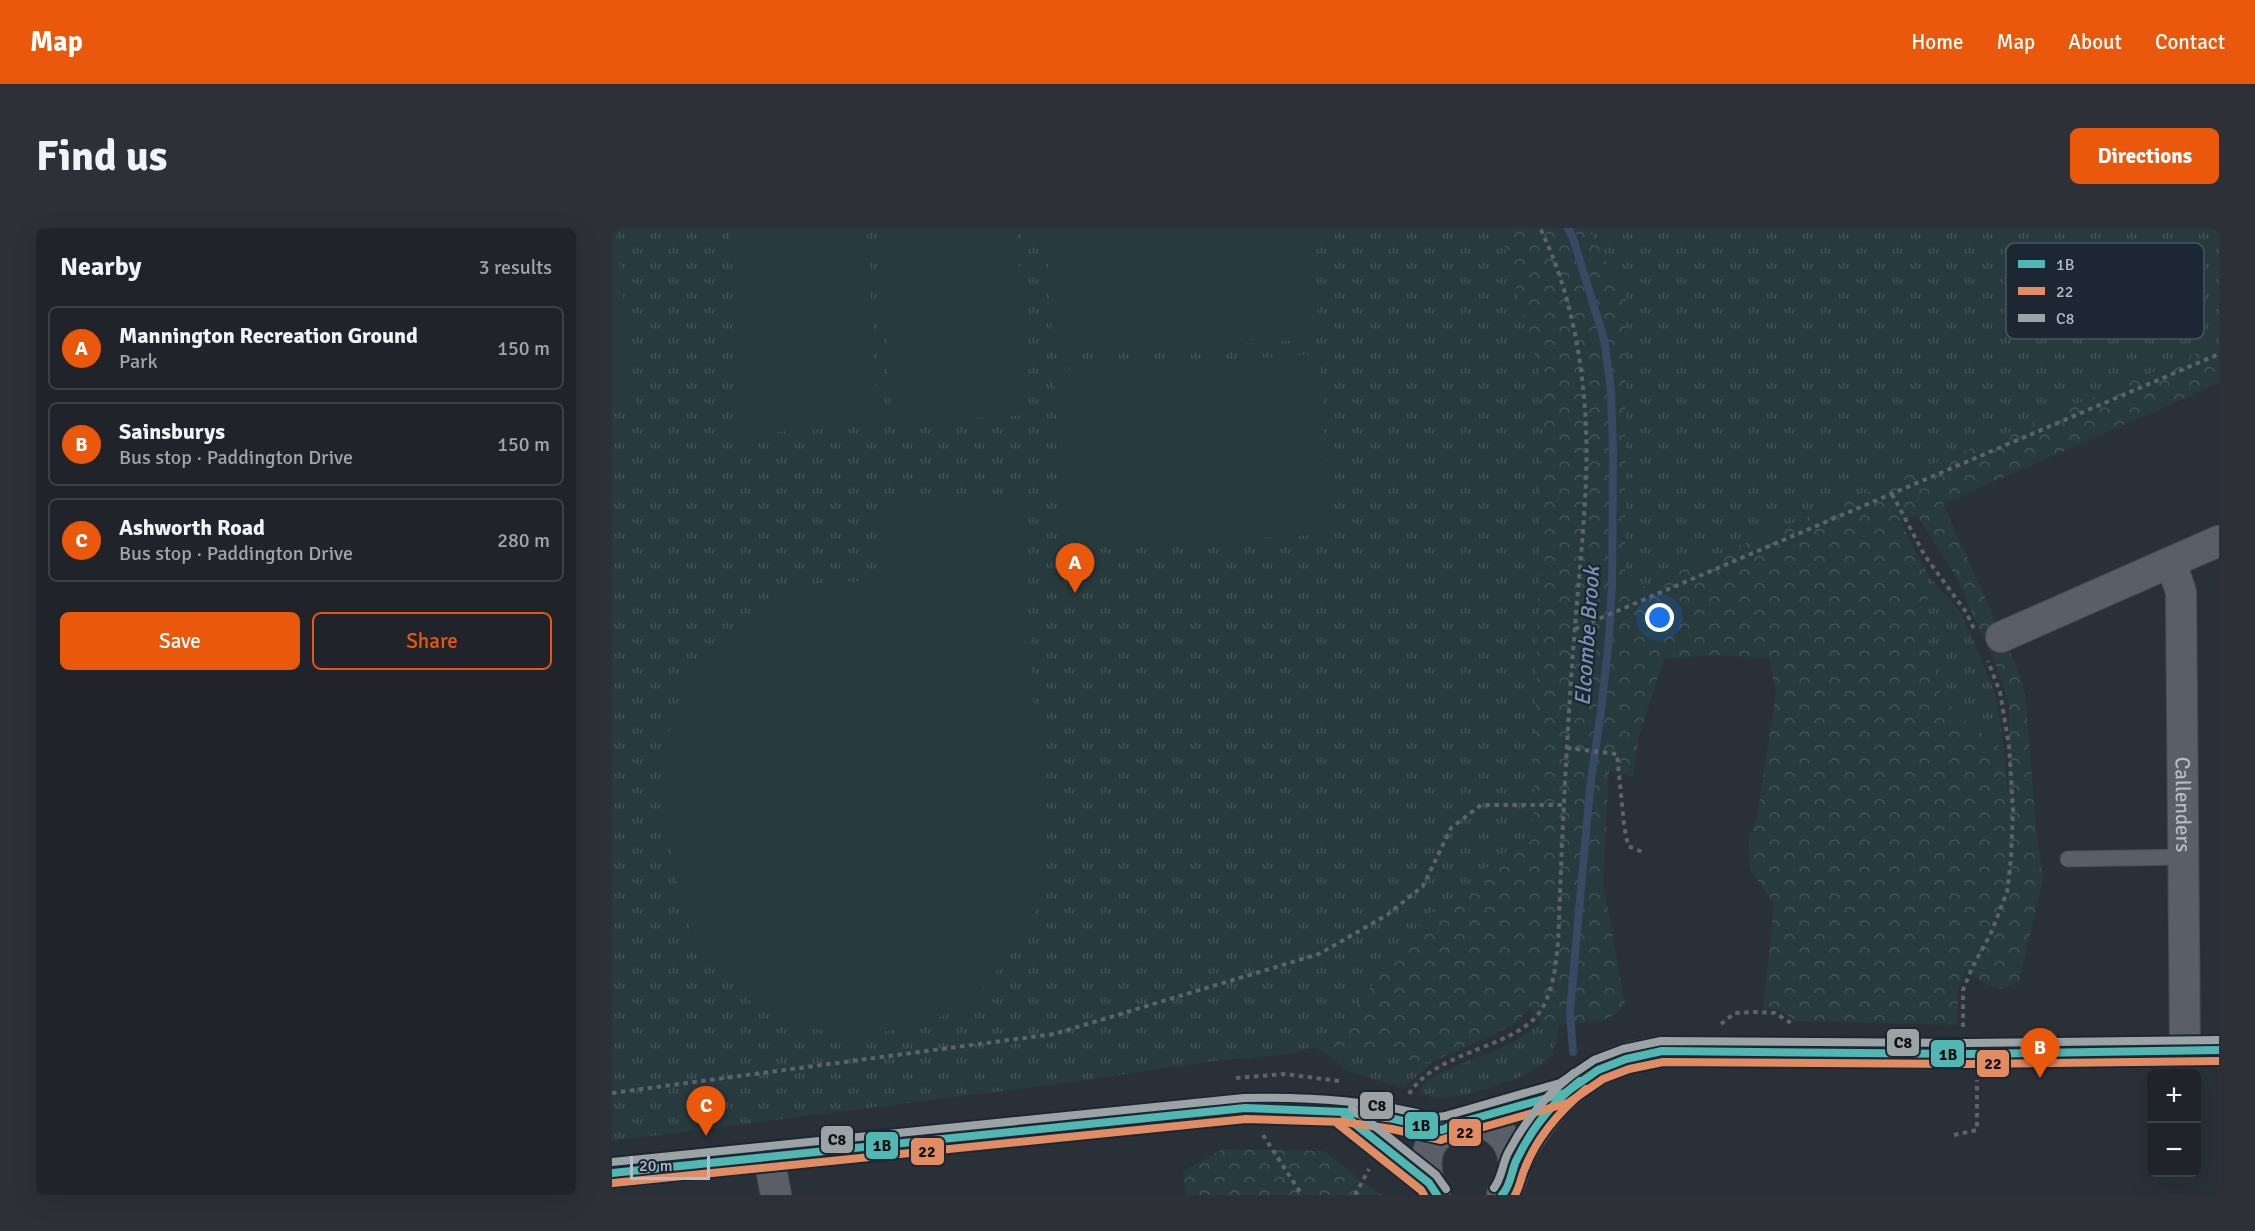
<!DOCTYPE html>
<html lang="en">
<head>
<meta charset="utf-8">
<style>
	:root { --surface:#20242a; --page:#2d3036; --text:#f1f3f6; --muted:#a2a4a8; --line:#3d4147; --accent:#ea580c }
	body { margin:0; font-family:Signika,sans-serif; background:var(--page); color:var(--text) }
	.controls { position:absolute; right:18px; bottom:18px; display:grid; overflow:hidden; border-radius:9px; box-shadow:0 6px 24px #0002 }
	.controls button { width:54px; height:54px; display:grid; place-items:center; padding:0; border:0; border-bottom:2px solid var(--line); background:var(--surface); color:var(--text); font:30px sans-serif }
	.scale { position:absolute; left:18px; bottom:15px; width:80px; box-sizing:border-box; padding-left:6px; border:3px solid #b4bcc9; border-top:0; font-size:16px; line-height:21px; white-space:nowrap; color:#b4bcc9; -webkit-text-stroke:4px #1d2633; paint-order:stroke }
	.you { position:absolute; left:1048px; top:390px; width:21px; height:21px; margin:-15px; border:4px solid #fff; border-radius:50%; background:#1a73e8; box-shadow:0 0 0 9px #1a73e833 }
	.badge { display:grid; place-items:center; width:39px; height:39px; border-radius:50%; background:var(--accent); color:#fff; font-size:20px; font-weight:700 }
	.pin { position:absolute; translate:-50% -50px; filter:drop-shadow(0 2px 3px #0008) }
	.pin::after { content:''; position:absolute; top:32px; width:21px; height:18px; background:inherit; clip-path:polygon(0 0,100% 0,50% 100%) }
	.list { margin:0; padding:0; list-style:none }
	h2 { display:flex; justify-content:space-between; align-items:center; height:78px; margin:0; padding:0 24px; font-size:26px }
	h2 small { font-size:20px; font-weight:400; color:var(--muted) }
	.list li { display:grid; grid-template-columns:39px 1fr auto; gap:18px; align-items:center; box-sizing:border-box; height:84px; margin:0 12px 12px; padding:0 12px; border:2px solid var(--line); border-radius:9px }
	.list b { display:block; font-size:22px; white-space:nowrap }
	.list p { margin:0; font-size:20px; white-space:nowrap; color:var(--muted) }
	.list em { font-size:20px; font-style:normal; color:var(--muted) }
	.actions { display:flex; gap:12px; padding:18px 24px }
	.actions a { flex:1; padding:14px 0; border:2px solid var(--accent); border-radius:9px; text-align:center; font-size:21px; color:var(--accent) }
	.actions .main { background:var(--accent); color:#fff }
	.map { position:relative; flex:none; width:1607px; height:967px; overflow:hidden; border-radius:9px }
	header { display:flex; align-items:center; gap:36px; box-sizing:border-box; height:84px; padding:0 30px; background:var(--accent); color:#fff }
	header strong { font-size:28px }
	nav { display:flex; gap:33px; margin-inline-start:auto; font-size:21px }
	.intro { display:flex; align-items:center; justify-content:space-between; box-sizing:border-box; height:144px; padding:0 36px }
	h1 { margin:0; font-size:42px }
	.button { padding:15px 27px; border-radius:9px; background:var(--accent); color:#fff; font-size:21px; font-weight:700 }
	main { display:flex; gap:36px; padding:0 36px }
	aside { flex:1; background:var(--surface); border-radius:9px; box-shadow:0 6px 24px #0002 }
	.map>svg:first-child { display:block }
	.grass { fill:url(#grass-tufts) }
	.forest { fill:url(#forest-crowns); fill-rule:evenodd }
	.pitch { fill:#273a3e }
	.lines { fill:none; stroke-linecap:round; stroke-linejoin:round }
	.stream { stroke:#384963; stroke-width:8 }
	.lane-casing { stroke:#484c53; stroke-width:17 }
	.street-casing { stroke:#484c53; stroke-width:32 }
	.path { stroke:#5d636a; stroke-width:4; stroke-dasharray:4.5 4.5; stroke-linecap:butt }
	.lane { stroke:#5a5e66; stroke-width:15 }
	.street { stroke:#5a5e66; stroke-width:30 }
	.bus-1-casing { stroke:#1d2633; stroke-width:12 }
	.bus-2-casing { stroke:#1d2633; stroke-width:12 }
	.bus-3-casing { stroke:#1d2633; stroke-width:12 }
	.bus-1 { stroke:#50b7b3; stroke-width:8 }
	.bus-2 { stroke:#e18c63; stroke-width:8 }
	.bus-3 { stroke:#9ba3a5; stroke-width:8 }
	.labels { text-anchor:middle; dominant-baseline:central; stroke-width:4.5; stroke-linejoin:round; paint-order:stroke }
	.street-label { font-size:21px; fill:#b4bcc9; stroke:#1d2633 }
	.water-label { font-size:22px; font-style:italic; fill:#7c92b1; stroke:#1d2633 }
	.key { fill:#1d2633; stroke:#4a5360; stroke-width:1.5 }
	.key-label { font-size:16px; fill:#b4bcc9 }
	.line-badge { stroke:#1d2633; stroke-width:2 }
	.pale-badge-label { font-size:16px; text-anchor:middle; font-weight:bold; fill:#111 }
</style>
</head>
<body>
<header>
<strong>Map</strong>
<nav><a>Home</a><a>Map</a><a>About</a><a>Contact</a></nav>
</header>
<div class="intro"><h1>Find us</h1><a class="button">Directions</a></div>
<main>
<aside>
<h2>Nearby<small>3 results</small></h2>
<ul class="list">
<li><span class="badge">A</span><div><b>Mannington Recreation Ground</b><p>Park</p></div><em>150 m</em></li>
<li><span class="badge">B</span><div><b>Sainsburys</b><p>Bus stop · Paddington Drive</p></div><em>150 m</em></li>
<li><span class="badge">C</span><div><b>Ashworth Road</b><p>Bus stop · Paddington Drive</p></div><em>280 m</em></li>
</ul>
<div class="actions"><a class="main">Save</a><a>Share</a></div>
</aside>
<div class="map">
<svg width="1607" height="967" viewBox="0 0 1607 967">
	<defs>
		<pattern id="grass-tufts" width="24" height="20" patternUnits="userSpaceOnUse" patternTransform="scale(1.5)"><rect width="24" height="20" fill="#273a3e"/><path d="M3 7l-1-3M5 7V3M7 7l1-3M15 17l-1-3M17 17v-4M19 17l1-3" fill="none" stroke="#445559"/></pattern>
		<pattern id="forest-crowns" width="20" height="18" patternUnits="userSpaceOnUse" patternTransform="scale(1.5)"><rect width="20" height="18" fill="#273a3e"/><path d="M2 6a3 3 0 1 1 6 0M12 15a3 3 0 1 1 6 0" fill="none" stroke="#445559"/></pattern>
	</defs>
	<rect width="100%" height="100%" fill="#2a3038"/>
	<g class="grass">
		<path d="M 0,0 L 888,0 L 931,159 L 921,611 L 882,630 L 863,657 L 813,688 L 730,797 L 702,819 L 678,826 L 603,833 L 438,857 L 0,913 Z"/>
		<path d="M 976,0 L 1607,0 L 1607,116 L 1013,366 L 1014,68 Z"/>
		<path d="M 1315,346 L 1350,386 L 1368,427 L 1381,461 L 1387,484 L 1393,528 L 1385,515 L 1352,493 L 1328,465 L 1317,414 Z"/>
		<path d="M 948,794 C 945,807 944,824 934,833 C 916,850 827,883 807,864 L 812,855 L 829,844 L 894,818 L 930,795 Z"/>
		<path d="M 762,822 L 790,832 L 820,834 L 791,860 L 734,843 L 723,832 L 742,824 Z"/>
	</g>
	<g class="forest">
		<path d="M 888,0 L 976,0 L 1014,68 L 1013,366 L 1607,116 L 1607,155 L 1331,276 L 1409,449 L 1414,474 L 1424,600 L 1431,651 L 1407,754 L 1390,761 L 1375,757 L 1354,742 L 1346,761 L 1345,797 L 1184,793 L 1166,781 L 1151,781 L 1162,676 L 1138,641 L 1137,608 L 1145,589 L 1164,464 L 1157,430 L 1101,427 L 1052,431 L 1027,508 L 1021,549 L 997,543 L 991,654 L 1013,776 C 999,801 954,794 930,795 L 917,780 L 905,795 L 820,834 L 790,832 L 762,822 L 742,824 L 723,832 L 702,819 L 730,797 L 813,688 L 863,657 L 882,630 L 921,611 L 931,159 ZM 1305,287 L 1344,349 L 1385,440 L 1397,477 L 1396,569 L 1393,528 L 1385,515 L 1352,493 L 1328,465 L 1317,414 L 1315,346 L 1289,294 Z"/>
		<path d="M 611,921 L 712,923 L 769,967 L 573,967 L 571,943 Z"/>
	</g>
	<g class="pitch">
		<path d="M 0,0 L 3,0 L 25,182 L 0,185 Z"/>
		<path d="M 118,0 L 255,0 L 266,198 L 129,206 Z"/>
		<path d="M 268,0 L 405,0 L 416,187 L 279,195 Z"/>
		<path d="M 434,0 L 701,0 L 707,111 L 441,126 Z"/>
		<path d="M 708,126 L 718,306 L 452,321 L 442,142 Z"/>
		<path d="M 410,266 L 422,484 L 429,515 L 434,603 L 434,665 L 401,724 L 359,774 L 306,799 L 240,807 L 186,798 L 137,772 L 102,737 L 83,708 L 71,685 L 54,594 L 54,514 L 73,457 L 104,412 L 153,375 L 203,356 L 270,352 L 265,275 Z"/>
	</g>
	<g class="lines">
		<path class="stream" d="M 956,0 L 961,10 L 992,111 L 999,162 L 1001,223 L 1000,358 L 997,410 L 989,483 L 978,560 L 958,784 L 961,824"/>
		<g class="lane-casing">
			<path id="lane" d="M 1456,631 L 1572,629"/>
		</g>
		<g class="street-casing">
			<g id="street">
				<path d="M 1559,334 L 1607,313"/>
				<path id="s1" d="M 1389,409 L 1559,334 L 1569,364 L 1573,821"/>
				<path d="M 729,885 L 817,955 L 823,964"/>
				<path d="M 857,893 C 866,894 875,895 883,901 C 905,916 908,948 890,967"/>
				<path d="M 157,929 L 164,967"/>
				<path d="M 902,937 C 928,889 960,848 1013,831 C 1025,827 1038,826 1050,823 L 1355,826 L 1607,822"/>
				<path d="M 0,945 L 633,880 C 699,880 767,883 830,902"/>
				<path d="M 817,955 C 804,900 845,896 886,885 C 908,879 931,872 953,865"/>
			</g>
		</g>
		<g class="path">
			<path d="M 1280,266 L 1313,328 L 1354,384 L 1362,401"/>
			<path d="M 963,401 L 1607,126"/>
			<path d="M 955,520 L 1005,526 L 1012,597 L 1016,618 L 1033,625"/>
			<path d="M 1109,796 L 1123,785 L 1143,784 L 1163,785 L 1179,795"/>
			<path d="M 1351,799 L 1351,762 L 1360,740 L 1379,705 L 1395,664 L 1399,631 L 1401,581 L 1397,518 L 1388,464 L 1376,433"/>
			<path d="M 624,850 L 672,846 L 727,853"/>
			<path d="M 0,865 L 442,806 L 707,726 L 775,687 L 811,658 L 839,600 L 869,577 L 952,577"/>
			<path d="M 797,866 C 826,820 908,821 931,779 C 948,746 946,703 948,666 C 950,617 952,568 955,518 C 958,463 962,407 967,351 C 972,291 978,231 972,170 C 967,112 954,53 928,0"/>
			<path d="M 651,907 L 690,967"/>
			<path d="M 1342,907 L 1365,902 L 1365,852"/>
			<path d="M 743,967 L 757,941"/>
		</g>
		<use href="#lane" class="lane"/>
		<use href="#street" class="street"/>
		<g class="bus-1-casing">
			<g id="bus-1">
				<path d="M 733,888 L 817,955 L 825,967"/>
				<path d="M 0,945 L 633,880 L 733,884 L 782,891 L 830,902 L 843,896 L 953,865 L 986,842 L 1014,831 L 1050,823 L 1355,826 L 1607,822"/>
				<path d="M 890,967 C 899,957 899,944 904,933 C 919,901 941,874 968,853"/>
			</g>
		</g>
		<g class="bus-2-casing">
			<g id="bus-2">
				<path d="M 726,896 L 809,962 L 812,967"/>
				<path d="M 1,955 L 634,891 L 732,894 L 780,901 L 829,912 L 847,906 L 956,875 L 991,851 L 1017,841 L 1051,834 L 1355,836 L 1607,833"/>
				<path d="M 903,967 C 908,958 909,949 913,940 C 925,909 949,882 974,861"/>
			</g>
		</g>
		<g class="bus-3-casing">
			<g id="bus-3">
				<path d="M 740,880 L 824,947 L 834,961"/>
				<path d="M 0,934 L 632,870 C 687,869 742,871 795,883 C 813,886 823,893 840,886 L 948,855 L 982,832 L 1011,821 L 1049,813 L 1355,815 L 1607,812"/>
				<path d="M 882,960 C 890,950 890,937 896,925 C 912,894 934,867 962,845"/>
			</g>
		</g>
		<use href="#bus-1" class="bus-1"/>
		<use href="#bus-2" class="bus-2"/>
		<use href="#bus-3" class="bus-3"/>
	</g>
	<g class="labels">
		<g class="street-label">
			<text stroke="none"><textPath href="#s1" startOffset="430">Callenders</textPath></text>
		</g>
		<g class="water-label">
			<text transform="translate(975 408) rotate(-86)">Elcombe Brook</text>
		</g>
	</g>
	<rect x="1394" y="15" width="198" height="96" rx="9" class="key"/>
	<rect x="1406" y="32" width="27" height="8" fill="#50b7b3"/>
	<rect x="1406" y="59" width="27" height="8" fill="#e18c63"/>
	<rect x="1406" y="86" width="27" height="8" fill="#9ba3a5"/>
	<g class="key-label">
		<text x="1444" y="42">1B</text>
		<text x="1444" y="69">22</text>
		<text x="1444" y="96">C8</text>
	</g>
	<g class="line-badge">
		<rect x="1274" y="800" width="34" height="29" rx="6" fill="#9ba3a5"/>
		<rect x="1318" y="811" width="35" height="29" rx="6" fill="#50b7b3"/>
		<rect x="1364" y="821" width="34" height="29" rx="6" fill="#e18c63"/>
		<rect x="747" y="863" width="35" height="29" rx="6" fill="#9ba3a5"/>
		<rect x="792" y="883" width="35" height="29" rx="6" fill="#50b7b3"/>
		<rect x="836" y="890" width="34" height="29" rx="6" fill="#e18c63"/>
		<rect x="208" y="897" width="34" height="29" rx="6" fill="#9ba3a5"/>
		<rect x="253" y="903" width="34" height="29" rx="6" fill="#50b7b3"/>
		<rect x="298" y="909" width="35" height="29" rx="6" fill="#e18c63"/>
	</g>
	<g class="pale-badge-label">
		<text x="1291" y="820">C8</text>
		<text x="1336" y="832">1B</text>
		<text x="1381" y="841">22</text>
		<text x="765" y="883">C8</text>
		<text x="809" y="903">1B</text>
		<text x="853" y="910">22</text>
		<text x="225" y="917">C8</text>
		<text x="270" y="923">1B</text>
		<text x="315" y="929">22</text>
	</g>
</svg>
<div class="controls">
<button>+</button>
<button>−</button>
</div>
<div class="scale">20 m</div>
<div class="you"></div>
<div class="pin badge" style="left:463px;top:365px">A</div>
<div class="pin badge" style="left:1428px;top:850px">B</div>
<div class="pin badge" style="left:94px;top:908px">C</div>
</div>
</main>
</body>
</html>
